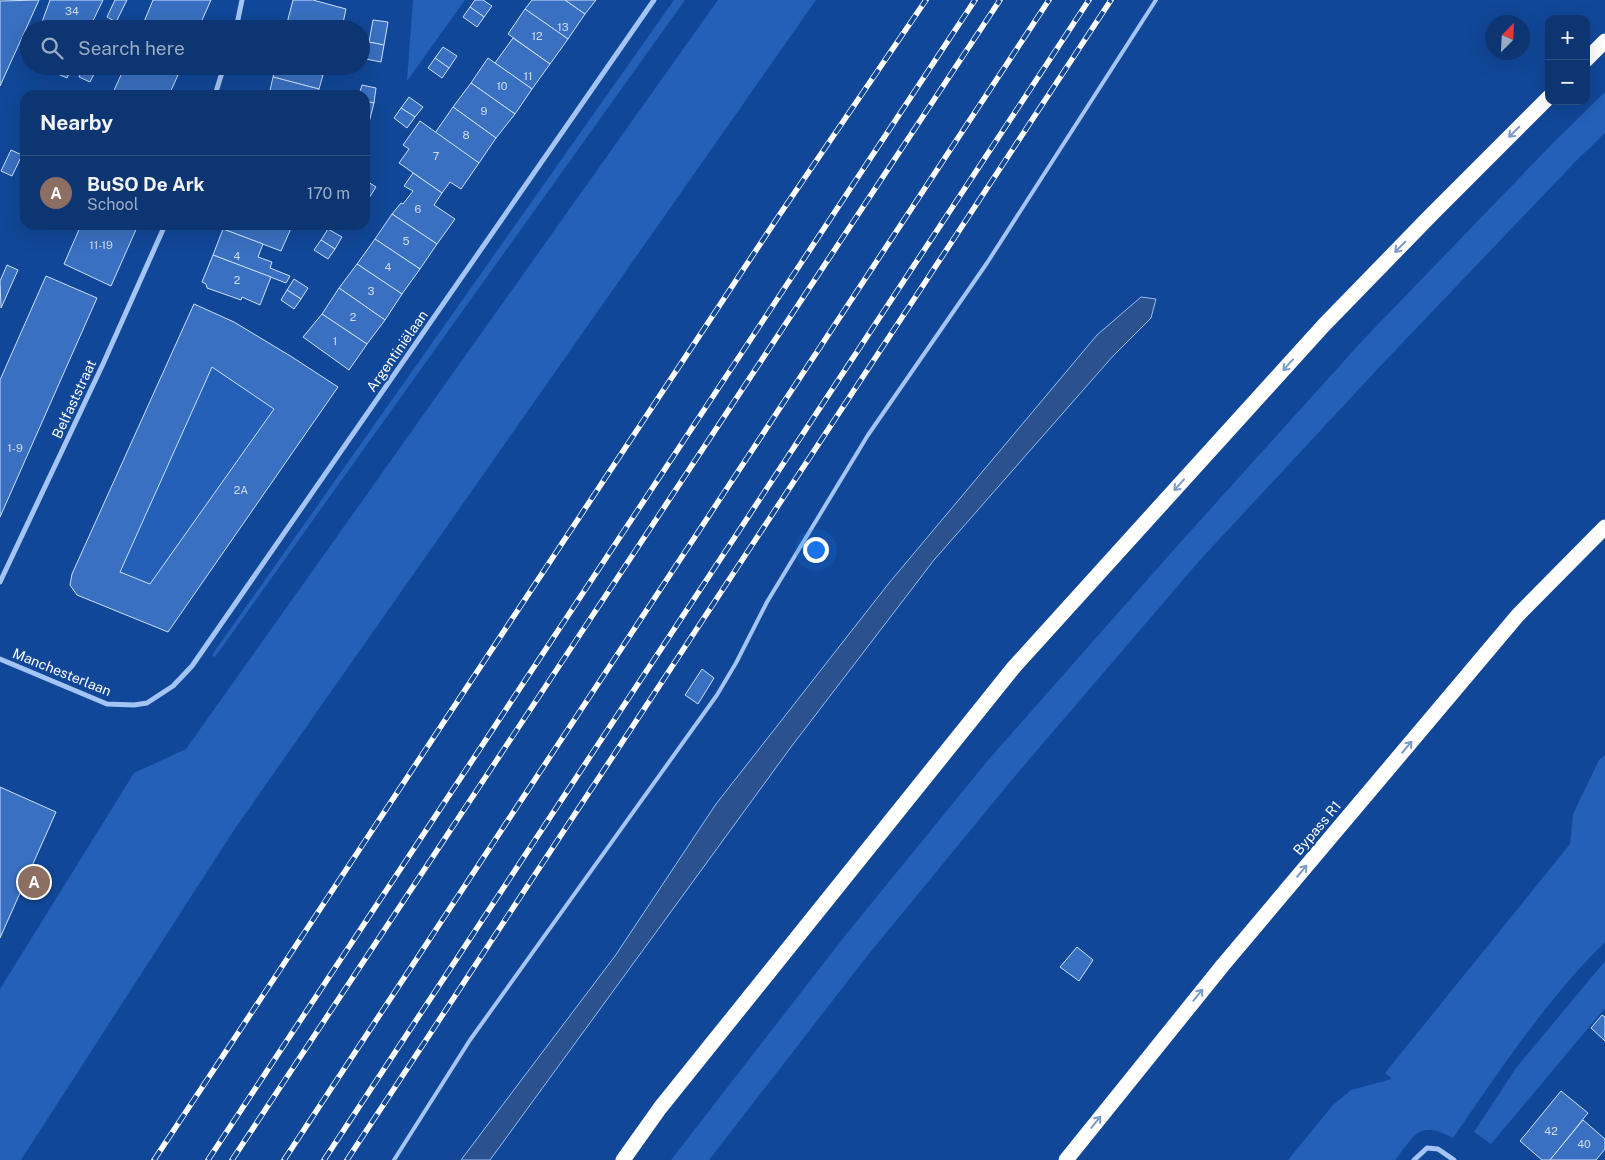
<!DOCTYPE html>
<html lang="en">
<head>
<meta charset="utf-8">
<style>
	:root { --surface:#0d3572; --page:#163d77; --text:#f1f3f6; --muted:#9aabc4; --line:#2d5084; --accent:#ffd966 }
	body { margin:0; font-family:"Public Sans",sans-serif; background:var(--page); color:var(--text) }
	.controls { position:absolute; right:15px; top:15px; display:grid; overflow:hidden; border-radius:10px; box-shadow:0 5px 20px #0002 }
	.controls button { width:45px; height:45px; display:grid; place-items:center; padding:0; border:0; border-bottom:1px solid var(--line); background:var(--surface); color:var(--text); font:25px sans-serif }
	.compass { position:absolute; left:1485px; top:15px; width:45px; height:45px; border-radius:50%; background:var(--surface); box-shadow:0 5px 20px #0002; rotate:24deg }
	.you { position:absolute; left:815px; top:549px; width:18px; height:18px; margin:-12px; border:4px solid #fff; border-radius:50%; background:#1a73e8; box-shadow:0 0 0 8px #1a73e833 }
	.badge { display:grid; place-items:center; width:32px; height:32px; border-radius:50%; background:var(--accent); color:#fff; font-size:16px; font-weight:700 }
	.pin { position:absolute; translate:-50% -50%; border:2px solid #fff; box-shadow:0 1px 5px #0006 }
	.list { margin:0; padding:0; list-style:none }
	h2 { display:flex; justify-content:space-between; align-items:center; height:65px; margin:0; padding:0 20px; font-size:21px }
	h2 small { font-size:16px; font-weight:400; color:var(--muted) }
	.list li { display:grid; grid-template-columns:32px 1fr auto; gap:15px; align-items:center; box-sizing:border-box; height:75px; padding:0 20px; border-top:1px solid var(--line) }
	.list b { display:block; font-size:19px; white-space:nowrap }
	.list p { margin:0; font-size:16px; white-space:nowrap; color:var(--muted) }
	.list em { font-size:16px; font-style:normal; color:var(--muted) }
	.icon { flex:none; width:28px; height:28px; fill:none; stroke:currentColor; stroke-width:2; stroke-linecap:round; stroke-linejoin:round }
	.map { position:relative; flex:none; width:1605px; height:1160px; overflow:hidden }
	.search { position:absolute; background:var(--surface); box-shadow:0 5px 20px #0002; left:20px; top:20px; width:350px; height:55px; display:flex; align-items:center; gap:12px; box-sizing:border-box; padding:0 18px; border-radius:28px; color:var(--muted); font-size:19px }
	.panel { position:absolute; background:var(--surface); box-shadow:0 5px 20px #0002; left:20px; top:90px; width:350px; height:140px; border-radius:15px }
	.map>svg:first-child { display:block }
	.green { fill:#2460b8 }
	.water { fill:#2b528f; stroke:#94bef7 }
	.building { fill:#3a70c1; stroke:#cbe0fe; fill-rule:evenodd }
	.lines { fill:none; stroke-linecap:round; stroke-linejoin:round }
	.lane { stroke:#a3c4f4; stroke-width:4 }
	.street { stroke:#a3c4f4; stroke-width:5 }
	.highway { stroke:#fff; stroke-width:15 }
	.rail-casing { stroke:#fff; stroke-width:5.5 }
	.rail { stroke:#114798; stroke-width:4; stroke-dasharray:11; stroke-linecap:butt }
	.oneway { stroke:#7c9ac6 }
	.labels { text-anchor:middle; dominant-baseline:central; stroke-width:4; stroke-linejoin:round; paint-order:stroke }
	.number-label { font-size:11px; fill:#cedbf0 }
	.street-label { font-size:14px; fill:#fff; stroke:#114798 }
</style>
</head>
<body>
<div class="map">
<svg width="1605" height="1160" viewBox="0 0 1605 1160">
	<rect width="100%" height="100%" fill="#114798"/>
	<g class="green">
		<path d="M 413,0 L 465,0 L 407,81 Z"/>
		<path d="M 674,0 L 685,0 L 215,657 L 212,655 Z"/>
		<path d="M 718,0 L 816,0 L 234,830 L 21,1160 L 0,1160 L 0,989 L 134,773 L 186,749 Z"/>
		<path d="M 1605,92 L 1605,133 L 1576,161 L 1386,360 L 1200,560 L 1015,776 L 868,955 L 709,1160 L 671,1160 L 844,937 L 989,759 L 1178,545 L 1363,340 L 1554,142 Z"/>
		<path d="M 212,367 L 274,409 L 150,584 L 120,572 Z"/>
		<path d="M 1605,755 L 1605,942 C 1546,1000 1500,1070 1453,1138 C 1419,1119 1415,1135 1395,1160 L 1288,1160 L 1333,1105 L 1351,1090 L 1392,1079 L 1385,1073 L 1570,844 L 1573,814 L 1599,760 Z"/>
		<path d="M 1605,961 L 1605,1008 L 1491,1144 L 1474,1132 L 1516,1068 Z"/>
	</g>
	<path class="water" d="M 1141,297 L 1156,299 L 1151,318 L 1113,356 L 934,560 L 791,747 L 490,1160 L 461,1160 L 615,956 L 716,804 L 889,583 L 1097,335 Z"/>
	<g class="building">
		<path d="M 39,0 L 0,86 L 0,1 Z"/>
		<path d="M 50,0 L 103,0 L 89,29 L 55,29 L 42,22 Z"/>
		<path d="M 115,0 L 127,0 L 116,22 L 107,17 Z"/>
		<path d="M 153,0 L 211,0 L 198,29 L 141,29 Z"/>
		<path d="M 293,0 L 313,0 L 346,9 L 343,23 L 337,22 L 335,29 L 312,29 L 287,23 Z"/>
		<path d="M 475,0 L 483,0 L 492,6 L 484,17 L 470,7 Z"/>
		<path d="M 532,0 L 565,0 L 585,14 L 568,39 L 525,9 Z"/>
		<path d="M 565,0 L 596,0 L 585,14 Z"/>
		<path d="M 470,7 L 484,17 L 477,27 L 463,17 Z"/>
		<path d="M 525,9 L 568,39 L 550,64 L 508,34 Z"/>
		<path d="M 373,20 L 388,22 L 384,45 L 369,42 Z"/>
		<path d="M 287,23 L 312,29 L 286,29 Z"/>
		<path d="M 513,38 L 550,64 L 532,89 L 495,63 Z"/>
		<path d="M 369,42 L 384,45 L 381,62 L 366,59 Z"/>
		<path d="M 443,47 L 457,56 L 449,68 L 435,58 Z"/>
		<path d="M 435,58 L 449,68 L 442,78 L 428,68 Z"/>
		<path d="M 488,58 L 532,89 L 515,114 L 471,83 Z"/>
		<path d="M 40,66 L 69,66 L 72,67 L 67,78 Z"/>
		<path d="M 84,66 L 98,66 L 90,82 L 79,77 Z"/>
		<path d="M 125,66 L 182,66 L 169,95 L 112,95 Z"/>
		<path d="M 276,66 L 320,66 L 318,74 L 323,75 L 319,89 L 273,77 Z"/>
		<path d="M 273,77 L 319,89 L 318,95 L 269,95 Z"/>
		<path d="M 471,83 L 515,114 L 496,138 L 453,107 Z"/>
		<path d="M 362,85 L 376,88 L 374,103 L 365,101 L 365,95 L 359,95 Z"/>
		<path d="M 409,97 L 423,107 L 415,117 L 401,108 Z"/>
		<path d="M 365,101 L 374,103 L 367,130 L 365,130 Z"/>
		<path d="M 453,107 L 496,138 L 479,163 L 435,133 Z"/>
		<path d="M 401,108 L 415,117 L 407,128 L 394,118 Z"/>
		<path d="M 420,121 L 479,163 L 461,189 L 450,182 L 442,193 L 399,163 L 409,149 L 403,145 Z"/>
		<path d="M 11,150 L 22,155 L 12,176 L 1,171 Z"/>
		<path d="M 413,173 L 442,193 L 434,205 L 455,219 L 437,244 L 392,214 L 401,203 L 403,204 L 413,191 L 404,186 Z"/>
		<path d="M 365,180 L 376,187 L 369,198 L 365,195 Z"/>
		<path d="M 392,214 L 437,244 L 420,269 L 375,239 Z"/>
		<path d="M 81,225 L 138,225 L 111,286 L 64,264 Z"/>
		<path d="M 225,225 L 289,225 L 292,226 L 281,251 L 223,229 Z"/>
		<path d="M 223,229 L 263,244 L 258,257 L 272,262 L 270,268 L 290,276 L 286,283 L 213,255 Z"/>
		<path d="M 328,229 L 342,237 L 335,249 L 321,240 Z"/>
		<path d="M 375,239 L 420,269 L 402,294 L 357,264 Z"/>
		<path d="M 321,240 L 335,249 L 328,259 L 314,250 Z"/>
		<path d="M 213,255 L 271,277 L 260,305 L 242,297 L 241,300 L 207,288 L 206,284 L 202,282 Z"/>
		<path d="M 357,264 L 402,294 L 385,320 L 339,288 Z"/>
		<path d="M 7,265 L 18,270 L 1,308 L 0,281 Z"/>
		<path d="M 46,276 L 97,298 L 0,517 L 0,380 Z"/>
		<path d="M 294,279 L 308,288 L 301,299 L 287,290 Z"/>
		<path d="M 339,288 L 385,320 L 367,344 L 322,314 Z"/>
		<path d="M 287,290 L 301,299 L 294,309 L 281,300 Z"/>
		<path d="M 194,304 L 234,322 L 292,357 L 338,387 L 168,632 L 77,595 L 70,585 L 72,574 ZM 212,367 L 274,409 L 150,584 L 120,572 Z"/>
		<path d="M 322,314 L 367,344 L 349,370 L 303,337 Z"/>
		<path d="M 702,669 L 714,678 L 698,704 L 685,695 Z"/>
		<path d="M 0,787 L 56,812 L 0,938 Z"/>
		<path d="M 1077,947 L 1093,960 L 1079,981 L 1060,967 Z"/>
		<path d="M 1602,1015 L 1605,1017 L 1605,1041 L 1591,1028 Z"/>
		<path d="M 1561,1091 L 1588,1113 L 1550,1160 L 1542,1160 L 1520,1141 Z"/>
		<path d="M 1583,1120 L 1605,1139 L 1605,1149 L 1596,1160 L 1550,1160 Z"/>
	</g>
	<g class="lines">
		<path class="lane" d="M 394,1160 L 470,1040 L 717,695 L 736,663 L 767,602 L 868,435 L 987,263 L 1156,0"/>
		<g class="street">
			<path d="M 236,29 L 242,0"/>
			<path d="M 215,95 L 224,66"/>
			<path d="M 0,582 L 103,364 L 165,225"/>
			<path d="M 0,659 L 107,704 L 134,705 L 147,703 L 173,686 L 192,666 L 654,0"/>
			<path d="M 1414,1160 L 1427,1148 L 1438,1149 L 1454,1160"/>
		</g>
		<g class="highway">
			<path d="M 1586,60 L 1605,41"/>
			<path d="M 623,1160 L 660,1108 L 1014,667 L 1324,325 L 1433,213 L 1549,97"/>
			<path d="M 1066,1160 L 1223,965 L 1518,615 L 1605,527"/>
		</g>
		<g class="rail-casing">
			<g id="rail">
				<path d="M 154,1160 L 778,217 L 926,0"/>
				<path d="M 208,1160 L 975,0"/>
				<path d="M 232,1160 L 1000,0"/>
				<path d="M 284,1160 L 1049,0"/>
				<path d="M 324,1160 L 1089,0"/>
				<path d="M 347,1160 L 1111,0"/>
			</g>
		</g>
		<use href="#rail" class="rail"/>
	</g>
	<defs><path id="oneway-shaft" d="M-6 0H5M1.5-3L5.5 0L1.5 3" fill="none" stroke-width="1.6" stroke-linecap="round" stroke-linejoin="round" transform="scale(1.25)"/></defs>
	<g class="oneway">
		<use href="#oneway-shaft" transform="translate(1514 132) rotate(135)"/>
		<use href="#oneway-shaft" transform="translate(1400 247) rotate(134)"/>
		<use href="#oneway-shaft" transform="translate(1288 365) rotate(132)"/>
		<use href="#oneway-shaft" transform="translate(1179 485) rotate(132)"/>
		<use href="#oneway-shaft" transform="translate(1407 747) rotate(-50)"/>
		<use href="#oneway-shaft" transform="translate(1302 871) rotate(-50)"/>
		<use href="#oneway-shaft" transform="translate(1198 995) rotate(-51)"/>
		<use href="#oneway-shaft" transform="translate(1096 1122) rotate(-51)"/>
	</g>
	<g class="labels">
		<g class="number-label">
			<text x="72" y="11">34</text>
			<text x="563" y="27">13</text>
			<text x="537" y="36">12</text>
			<text x="528" y="76">11</text>
			<text x="502" y="86">10</text>
			<text x="484" y="111">9</text>
			<text x="466" y="135">8</text>
			<text x="436" y="156">7</text>
			<text x="418" y="209">6</text>
			<text x="406" y="241">5</text>
			<text x="101" y="245">11-19</text>
			<text x="237" y="256">4</text>
			<text x="388" y="267">4</text>
			<text x="237" y="280">2</text>
			<text x="371" y="291">3</text>
			<text x="353" y="317">2</text>
			<text x="335" y="341">1</text>
			<text x="15" y="448">1-9</text>
			<text x="241" y="490">2A</text>
			<text x="1551" y="1131">42</text>
			<text x="1584" y="1144">40</text>
		</g>
		<g class="street-label">
			<text transform="translate(397 351) rotate(-55)">Argentiniëlaan</text>
			<text transform="translate(74 399) rotate(-65)">Belfaststraat</text>
			<text transform="translate(62 672) rotate(22)">Manchesterlaan</text>
			<text transform="translate(1317 828) rotate(-50)">Bypass R1</text>
		</g>
	</g>
</svg>
<div class="controls">
<button>+</button>
<button>−</button>
</div>
<svg class="compass" viewBox="-18 -18 36 36"><path d="M0-13l5 13h-10z" fill="#e53935"/><path d="M0 13l5-13h-10z" fill="#9aabc4"/></svg>
<div class="you"></div>
<div class="pin badge" style="left:34px;top:882px;background:#8d6e63">A</div>
<div class="search"><svg class="icon" aria-label="search" viewBox="0 0 24 24"><circle cx="10" cy="10" r="6"/><path d="M15 15l6 6"/></svg>Search here</div>
<section class="panel">
<h2>Nearby<small></small></h2>
<ul class="list">
<li><span class="badge" style="background:#8d6e63">A</span><div><b>BuSO De Ark</b><p>School</p></div><em>170 m</em></li>
</ul>
</section>
</div>
</body>
</html>
